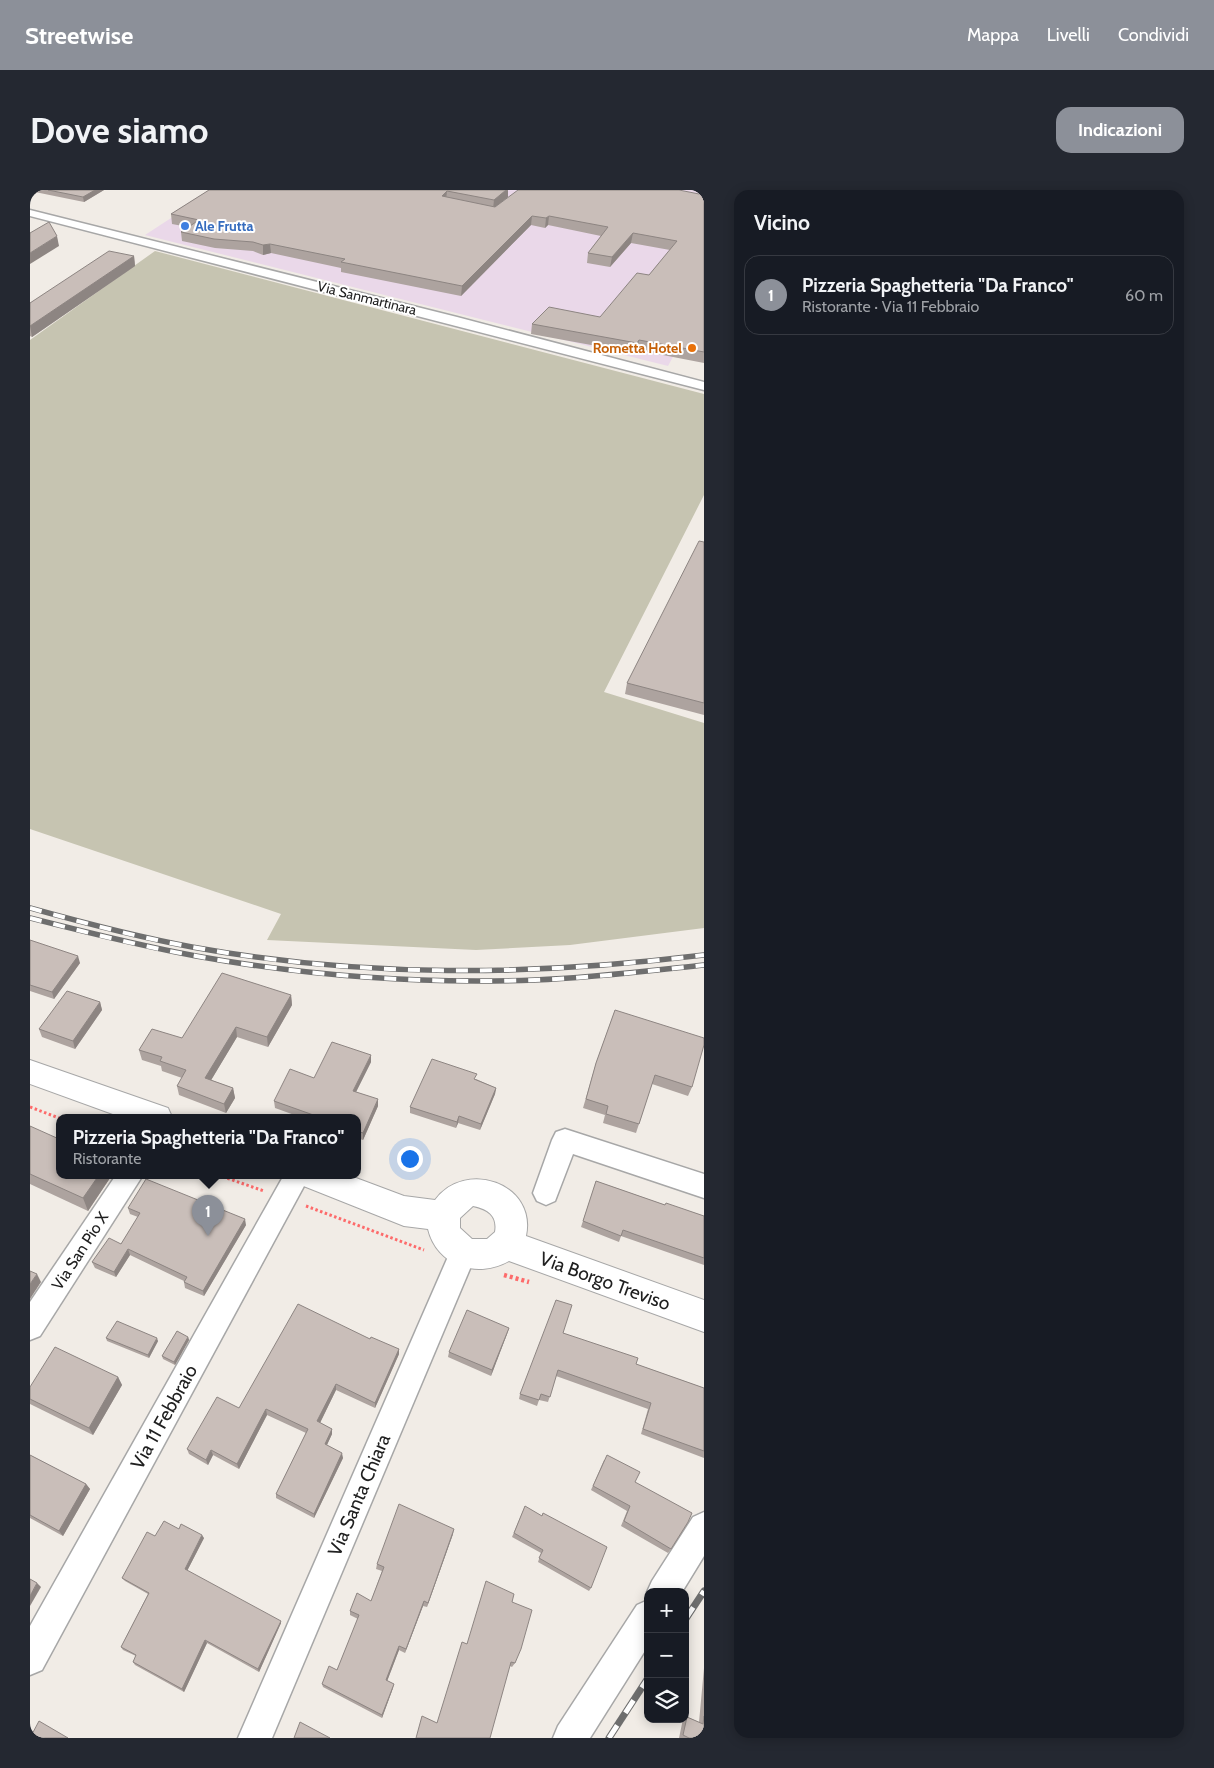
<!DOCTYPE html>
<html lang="it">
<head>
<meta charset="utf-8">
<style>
	:root { --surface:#171b24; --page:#242831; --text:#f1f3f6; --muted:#9ea1a6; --line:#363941; --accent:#8c9099 }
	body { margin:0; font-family:Cabin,sans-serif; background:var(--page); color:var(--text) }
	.controls { position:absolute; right:15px; bottom:15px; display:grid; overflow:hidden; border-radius:10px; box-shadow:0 2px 12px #0003 }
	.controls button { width:45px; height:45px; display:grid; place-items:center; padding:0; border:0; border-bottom:1px solid var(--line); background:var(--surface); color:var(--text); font:25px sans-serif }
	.you { position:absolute; left:379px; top:968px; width:18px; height:18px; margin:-12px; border:4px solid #fff; border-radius:50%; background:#1a73e8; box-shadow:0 0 0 8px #1a73e833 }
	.badge { display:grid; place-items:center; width:32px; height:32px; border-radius:50%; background:var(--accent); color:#fff; font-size:16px; font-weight:700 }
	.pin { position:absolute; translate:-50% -41px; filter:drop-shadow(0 1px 2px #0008) }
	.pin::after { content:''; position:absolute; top:26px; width:18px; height:15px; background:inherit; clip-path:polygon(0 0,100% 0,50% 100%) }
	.popup { position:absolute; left:26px; top:924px; width:305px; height:65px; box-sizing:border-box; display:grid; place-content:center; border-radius:10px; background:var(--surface); filter:drop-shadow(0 1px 4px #0005); font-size:16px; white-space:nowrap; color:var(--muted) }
	.popup b { font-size:19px; color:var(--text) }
	.popup::after { content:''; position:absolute; left:50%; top:100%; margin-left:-10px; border:10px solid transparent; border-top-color:var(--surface) }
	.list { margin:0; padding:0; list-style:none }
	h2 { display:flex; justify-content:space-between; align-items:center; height:65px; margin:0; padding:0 20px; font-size:21px }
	h2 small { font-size:16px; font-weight:400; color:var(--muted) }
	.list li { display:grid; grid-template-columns:32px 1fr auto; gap:15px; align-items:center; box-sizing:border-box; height:80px; margin:0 10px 10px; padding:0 10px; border:1px solid var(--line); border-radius:15px }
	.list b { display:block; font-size:19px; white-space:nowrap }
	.list p { margin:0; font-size:16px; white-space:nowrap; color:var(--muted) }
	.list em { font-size:16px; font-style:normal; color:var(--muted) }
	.icon { flex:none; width:28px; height:28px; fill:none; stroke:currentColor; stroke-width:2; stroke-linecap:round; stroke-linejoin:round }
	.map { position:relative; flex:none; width:674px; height:1548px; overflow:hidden; border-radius:15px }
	header { display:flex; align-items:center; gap:30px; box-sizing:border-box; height:70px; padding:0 25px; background:var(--accent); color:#fff }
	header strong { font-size:24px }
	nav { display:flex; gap:28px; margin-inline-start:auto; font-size:18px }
	.intro { display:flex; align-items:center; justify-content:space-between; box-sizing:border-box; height:120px; padding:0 30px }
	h1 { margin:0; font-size:35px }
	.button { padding:12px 22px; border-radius:15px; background:var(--accent); color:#fff; font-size:18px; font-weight:700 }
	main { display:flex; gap:30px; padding:0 30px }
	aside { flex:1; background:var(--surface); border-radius:15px; box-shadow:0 2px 12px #0003 }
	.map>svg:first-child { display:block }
	.industrial { fill:#ead8e9 }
	.construction { fill:#c6c4b1 }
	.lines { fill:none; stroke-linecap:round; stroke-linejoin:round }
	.minor-casing { stroke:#a7a7a7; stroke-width:3 }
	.tertiary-casing { stroke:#a7a7a7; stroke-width:2 }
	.path-far1 { stroke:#fd6b6b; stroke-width:3; stroke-dasharray:2.5 2.5; stroke-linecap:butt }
	.path { stroke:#fd6b6b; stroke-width:4.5; stroke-dasharray:3 3; stroke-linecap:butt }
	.minor { fill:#fff; fill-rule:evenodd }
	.tertiary { fill:#fff; fill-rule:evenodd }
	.rail-far1-casing { stroke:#6e6e6e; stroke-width:5.5 }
	.rail-casing { stroke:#6e6e6e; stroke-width:7 }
	.rail-far1 { stroke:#fff; stroke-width:4; stroke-dasharray:12; stroke-linecap:butt }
	.rail { stroke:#fff; stroke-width:5; stroke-dasharray:15; stroke-linecap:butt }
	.wall { fill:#ada39f }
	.shaded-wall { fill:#8d8582 }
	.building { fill:#c9beb9; stroke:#8d8582 }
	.shop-dot { fill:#3f7fe0; stroke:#fff; stroke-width:2 }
	.food-dot { fill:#e8710a; stroke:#fff; stroke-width:2 }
	.labels { text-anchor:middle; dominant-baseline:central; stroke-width:4; stroke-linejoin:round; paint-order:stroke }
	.far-shop-label { font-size:14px; font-weight:bold; fill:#366cbe; stroke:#fff; text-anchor:start }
	.far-street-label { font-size:14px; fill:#202020; stroke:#fff }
	.far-food-label { font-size:14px; font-weight:bold; fill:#c56008; stroke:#fff; text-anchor:end }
	.street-label { font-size:16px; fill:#202020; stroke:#fff }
	.near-street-label { font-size:19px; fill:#202020; stroke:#fff }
</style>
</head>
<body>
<header>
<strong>Streetwise</strong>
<nav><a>Mappa</a><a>Livelli</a><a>Condividi</a></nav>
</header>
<div class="intro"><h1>Dove siamo</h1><a class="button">Indicazioni</a></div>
<main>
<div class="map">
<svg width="674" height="1548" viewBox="0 0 674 1548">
	<rect width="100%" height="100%" fill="#f1ece6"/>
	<path class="industrial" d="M 184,0 L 674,0 L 674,127 L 666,125 L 638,176 L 115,45 Z"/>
	<path class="construction" d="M 125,61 L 674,204 L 674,305 L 574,502 L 674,533 L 674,738 L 540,755 L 446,760 L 237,750 L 251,724 L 0,639 L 0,150 Z"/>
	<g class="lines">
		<g class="minor-casing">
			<g id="minor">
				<path d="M 0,20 L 427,127 L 674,192 L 674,200 L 0,26 Z"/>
				<path d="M 535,939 L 674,984 L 674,1008 L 543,964 L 525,1011 L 516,1015 L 507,1011 L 503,1003 L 522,950 L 526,942 Z"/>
				<path d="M 86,985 L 113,985 L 10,1146 L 0,1150 L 0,1112 Z"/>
				<path d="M 254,985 L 280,985 L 12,1480 L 0,1485 L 0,1436 Z"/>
				<path d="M 434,1050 L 444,1053 L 447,1062 L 242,1548 L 208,1548 L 424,1053 Z"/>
				<path d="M 674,1322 L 674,1366 L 652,1402 L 618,1402 L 618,1404 L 617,1402 L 622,1391 L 663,1327 Z"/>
				<path d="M 618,1410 L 618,1456 L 560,1548 L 523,1548 L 528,1536 L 607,1415 Z"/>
			</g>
		</g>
		<g class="tertiary-casing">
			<g id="tertiary">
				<path d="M 0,870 L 138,918 L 142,927 L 91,927 L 0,894 Z"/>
				<path d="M 266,985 L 318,985 L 374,1006 L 405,1010 C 435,969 507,993 496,1046 L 674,1110 L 674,1142 L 479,1071 C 447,1089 407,1076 398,1039 L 374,1036 L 271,995 ZM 443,1016 C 457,1019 468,1025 465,1042 L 457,1049 L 442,1049 L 430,1038 L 430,1028 Z"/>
			</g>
		</g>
		<g class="path-far1">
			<path d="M 0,917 L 29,928"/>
			<path d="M 188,985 L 234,1001"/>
			<path d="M 276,1016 L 394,1060"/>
		</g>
		<path class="path" d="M 474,1085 L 499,1092"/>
		<use href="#minor" class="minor"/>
		<use href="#tertiary" class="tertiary"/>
		<g class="rail-far1-casing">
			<g id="rail-far1">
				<path d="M 0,718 C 54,733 107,747 162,757 C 333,788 502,786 674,765"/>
				<path d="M 0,728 C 55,742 110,756 166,766 C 277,786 392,794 505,790 C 561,788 618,781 674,775"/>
			</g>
		</g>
		<g class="rail-casing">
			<g id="rail">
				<path d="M 655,1430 L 674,1401"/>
				<path d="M 579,1548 L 618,1488"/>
			</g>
		</g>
		<use href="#rail-far1" class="rail-far1"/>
		<use href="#rail" class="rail"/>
	</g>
	<g class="wall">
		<path d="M 0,0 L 74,0 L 54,12 L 0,1 Z"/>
		<path d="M 179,0 L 478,0 L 478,7 L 467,16 L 674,5 L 674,173 L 607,160 L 605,163 L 501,144 L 502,134 L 570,127 L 619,85 L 640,60 L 601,53 L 580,77 L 557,73 L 558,63 L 571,46 L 518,35 L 515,38 L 501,35 L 431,106 L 311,82 L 311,78 L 241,63 L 233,65 L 223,61 L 185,58 L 152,51 L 151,42 L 158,37 L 142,34 L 141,24 Z"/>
		<path d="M 104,66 L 105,76 L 2,147 L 0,146 L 0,113 Z"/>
		<path d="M 674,352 L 674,525 L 595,504 L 597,493 Z"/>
		<path d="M 0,750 L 50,773 L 24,809 L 0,801 Z"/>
		<path d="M 261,805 L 262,815 L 238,857 L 207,847 L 181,890 L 203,898 L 205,908 L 196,923 L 149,905 L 147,896 L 152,888 L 132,881 L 131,876 L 112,870 L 109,860 L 152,848 Z"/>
		<path d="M 70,812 L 72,820 L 45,859 L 12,847 L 9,839 Z"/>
		<path d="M 585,820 L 662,897 L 658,906 L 622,894 L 606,943 L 573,933 L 575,925 L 553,918 L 566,873 Z"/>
		<path d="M 341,865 L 341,872 L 326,902 L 348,916 L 333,950 L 327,948 L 327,927 L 270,927 L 245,918 L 244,911 L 284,888 Z"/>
		<path d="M 446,889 L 466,898 L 465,904 L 450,940 L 428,933 L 426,938 L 380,923 L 380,917 Z"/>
		<path d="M 0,936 L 82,985 L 58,1021 L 0,994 Z"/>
		<path d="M 566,991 L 635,1015 L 674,1026 L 674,1075 L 591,1046 L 589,1052 L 551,1037 Z"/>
		<path d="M 98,1018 L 216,1035 L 174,1106 L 155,1098 L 154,1092 L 154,1091 L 100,1065 L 86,1087 L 65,1078 L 62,1072 L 91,1054 L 108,1027 L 100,1024 Z"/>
		<path d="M 479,1138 L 477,1144 L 461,1186 L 418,1167 L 419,1162 Z"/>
		<path d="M 533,1143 L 606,1174 L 674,1198 L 674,1268 L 611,1244 L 618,1219 L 526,1186 L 518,1212 L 509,1210 L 507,1216 L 489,1209 L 490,1204 Z"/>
		<path d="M 158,1147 L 159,1150 L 145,1175 L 133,1169 L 132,1166 Z"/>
		<path d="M 76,1148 L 128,1151 L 119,1168 L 77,1151 Z"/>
		<path d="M 340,1149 L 369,1159 L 369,1164 L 345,1218 L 306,1200 L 290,1233 L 302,1239 L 302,1244 L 297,1255 L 313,1268 L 284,1328 L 246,1308 L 246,1304 L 276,1243 L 237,1225 L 209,1279 L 183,1265 L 178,1275 L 159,1264 L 157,1259 L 209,1218 Z"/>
		<path d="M 88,1187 L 92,1195 L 63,1245 L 0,1214 L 0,1197 Z"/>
		<path d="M 0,1265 L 56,1294 L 60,1299 L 33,1346 L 0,1328 Z"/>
		<path d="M 574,1270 L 605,1292 L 641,1359 L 638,1363 L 591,1336 L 597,1321 L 561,1300 Z"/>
		<path d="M 495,1316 L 561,1398 L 559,1401 L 508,1372 L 511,1363 L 482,1347 Z"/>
		<path d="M 149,1339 L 174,1348 L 157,1381 L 251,1433 L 229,1482 L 177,1453 L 154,1502 L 105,1475 L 103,1472 L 106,1466 L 93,1460 L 91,1457 L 118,1404 L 95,1391 L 92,1388 L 125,1346 Z"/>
		<path d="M 423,1344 L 397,1417 L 393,1416 L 375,1463 L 369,1460 L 357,1491 L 363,1498 L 352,1528 L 293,1497 L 292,1494 L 307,1480 L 328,1429 L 320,1425 L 320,1421 L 341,1411 L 352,1381 L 346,1379 L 347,1374 Z"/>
		<path d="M 482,1412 L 485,1473 L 482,1477 L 437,1454 Z"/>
		<path d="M 674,1478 L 674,1548 L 649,1548 L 653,1529 L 655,1529 L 655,1528 L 657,1527 L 669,1532 Z"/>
	</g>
	<g class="shaded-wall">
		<path d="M 65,0 L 74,0 L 54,12 L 53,7 Z"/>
		<path d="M 476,0 L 478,0 L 478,7 L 463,19 L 464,10 Z"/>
		<path d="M 417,1 L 416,10 L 412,6 Z"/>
		<path d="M 502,26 L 501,35 L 431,106 L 432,96 Z"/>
		<path d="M 519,26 L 518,35 L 515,38 L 516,28 Z"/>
		<path d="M 603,43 L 601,53 L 580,77 L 582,67 Z"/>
		<path d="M 27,46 L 29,56 L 0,74 L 0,63 Z"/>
		<path d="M 240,54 L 241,63 L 233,65 L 233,55 Z"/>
		<path d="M 104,66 L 105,76 L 2,147 L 0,136 Z"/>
		<path d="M 609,150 L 607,160 L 605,163 L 607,153 Z"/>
		<path d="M 48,766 L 50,773 L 24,809 L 22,802 Z"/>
		<path d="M 261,805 L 262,815 L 238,857 L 237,847 Z"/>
		<path d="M 70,812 L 72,820 L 45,859 L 43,851 Z"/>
		<path d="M 206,837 L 207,847 L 177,897 L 175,888 Z"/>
		<path d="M 341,865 L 341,872 L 323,908 L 323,901 Z"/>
		<path d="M 203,898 L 205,908 L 196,923 L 194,914 Z"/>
		<path d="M 466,898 L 465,904 L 450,940 L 451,934 Z"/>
		<path d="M 348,909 L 348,916 L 333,950 L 333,943 Z"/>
		<path d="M 429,926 L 428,933 L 426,938 L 427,932 Z"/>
		<path d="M 69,985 L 82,985 L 58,1021 L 53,1008 Z"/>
		<path d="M 215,1029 L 216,1035 L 174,1106 L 173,1101 Z"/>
		<path d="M 98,1059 L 100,1065 L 86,1087 L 84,1082 Z"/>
		<path d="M 7,1084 L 11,1092 L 0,1109 L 0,1094 Z"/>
		<path d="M 479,1138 L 477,1144 L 461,1186 L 462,1180 Z"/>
		<path d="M 158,1147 L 159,1150 L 145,1175 L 144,1172 Z"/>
		<path d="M 127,1148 L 128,1151 L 119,1168 L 118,1165 Z"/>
		<path d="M 369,1159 L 369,1164 L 345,1218 L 345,1213 Z"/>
		<path d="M 88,1187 L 92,1195 L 63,1245 L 59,1238 Z"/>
		<path d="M 306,1194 L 306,1200 L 288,1237 L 287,1231 Z"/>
		<path d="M 236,1219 L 237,1225 L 209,1279 L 207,1274 Z"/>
		<path d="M 302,1239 L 302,1244 L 295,1259 L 295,1254 Z"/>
		<path d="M 181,1260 L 183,1265 L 178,1275 L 176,1270 Z"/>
		<path d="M 312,1263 L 313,1268 L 284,1328 L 284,1324 Z"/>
		<path d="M 56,1294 L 60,1299 L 33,1346 L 29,1341 Z"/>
		<path d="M 424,1339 L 423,1344 L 397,1417 L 398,1413 Z"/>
		<path d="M 172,1345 L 174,1348 L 156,1383 L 155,1379 Z"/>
		<path d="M 7,1393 L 11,1397 L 0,1416 L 0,1406 Z"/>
		<path d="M 394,1411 L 393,1416 L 375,1463 L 376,1459 Z"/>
		<path d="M 251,1431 L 251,1433 L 229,1482 L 228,1479 Z"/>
		<path d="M 175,1450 L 177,1453 L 154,1502 L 152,1499 Z"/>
		<path d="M 369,1456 L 369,1460 L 356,1494 L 356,1490 Z"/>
		<path d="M 364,1494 L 363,1498 L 352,1528 L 352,1525 Z"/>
	</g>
	<g class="building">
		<path d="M 18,0 L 65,0 L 53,7 Z"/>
		<path d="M 179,0 L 476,0 L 464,10 L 417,1 L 412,6 L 465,17 L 488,0 L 649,0 L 674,5 L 674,162 L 609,150 L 607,153 L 502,134 L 519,117 L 570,127 L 607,83 L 619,85 L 647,51 L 603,43 L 582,67 L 558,63 L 578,37 L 519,26 L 516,28 L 502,26 L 432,96 L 311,72 L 315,69 L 240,54 L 233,55 L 223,52 L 184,49 L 151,42 L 169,30 L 141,24 Z"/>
		<path d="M 19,32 L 27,46 L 0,63 L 0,43 Z"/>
		<path d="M 79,61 L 104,66 L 0,136 L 0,113 Z"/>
		<path d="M 669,351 L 674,352 L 674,513 L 597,493 Z"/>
		<path d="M 0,750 L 48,766 L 22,802 L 0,795 Z"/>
		<path d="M 192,783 L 261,805 L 237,847 L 206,837 L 175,888 L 203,898 L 194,914 L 147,896 L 156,880 L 130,871 L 132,867 L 109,860 L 122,839 L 152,848 Z"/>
		<path d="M 37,801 L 70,812 L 43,851 L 9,839 Z"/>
		<path d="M 585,820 L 674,848 L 674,855 L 662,897 L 625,885 L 609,934 L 576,924 L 578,916 L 556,909 L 566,873 Z"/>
		<path d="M 302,852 L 341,865 L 323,901 L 348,909 L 333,943 L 327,941 L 327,927 L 289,927 L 244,911 L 260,879 L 284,888 Z"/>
		<path d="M 402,869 L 447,884 L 444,889 L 466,898 L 451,934 L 429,926 L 427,932 L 380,917 Z"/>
		<path d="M 0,936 L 29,949 L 29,985 L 69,985 L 53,1008 L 0,984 Z"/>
		<path d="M 116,989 L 215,1029 L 173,1101 L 154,1092 L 157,1087 L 98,1059 L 84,1082 L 62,1072 L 79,1048 L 91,1054 L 110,1023 L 98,1018 Z"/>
		<path d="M 566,991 L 635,1015 L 636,1013 L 674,1026 L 674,1068 L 593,1040 L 591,1046 L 553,1031 Z"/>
		<path d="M 0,1081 L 7,1084 L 0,1094 Z"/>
		<path d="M 526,1110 L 542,1115 L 533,1143 L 608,1168 L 606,1174 L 674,1198 L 674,1261 L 613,1239 L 621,1213 L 528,1180 L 520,1207 L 511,1204 L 509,1210 L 490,1204 Z"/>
		<path d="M 268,1114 L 340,1149 L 341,1147 L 369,1159 L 345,1213 L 306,1194 L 287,1231 L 302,1239 L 295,1254 L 312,1263 L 284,1324 L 246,1304 L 278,1239 L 236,1219 L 207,1274 L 181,1260 L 176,1270 L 157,1259 L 187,1207 L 209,1218 Z"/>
		<path d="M 437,1120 L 479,1138 L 462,1180 L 419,1162 Z"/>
		<path d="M 87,1131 L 127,1148 L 118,1165 L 76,1148 Z"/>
		<path d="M 147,1141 L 158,1147 L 144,1172 L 132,1166 Z"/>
		<path d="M 25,1157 L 88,1187 L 59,1238 L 0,1209 L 0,1197 Z"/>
		<path d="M 0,1265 L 56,1294 L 29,1341 L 0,1325 Z"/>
		<path d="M 577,1265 L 610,1282 L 605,1292 L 662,1323 L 658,1332 L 641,1359 L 594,1331 L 600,1316 L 563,1296 Z"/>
		<path d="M 369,1314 L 424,1339 L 398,1413 L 394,1411 L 376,1459 L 369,1456 L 356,1490 L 364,1494 L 352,1525 L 292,1494 L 299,1476 L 307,1480 L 329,1425 L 320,1421 L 327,1403 L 341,1411 L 354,1377 L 347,1374 Z"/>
		<path d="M 495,1316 L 512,1326 L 513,1323 L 577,1357 L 561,1398 L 509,1368 L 513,1360 L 484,1343 Z"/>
		<path d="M 134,1331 L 149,1339 L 151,1334 L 172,1345 L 155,1379 L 251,1431 L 228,1479 L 175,1450 L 152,1499 L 103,1472 L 106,1465 L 91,1457 L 119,1403 L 92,1388 L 117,1342 L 125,1346 Z"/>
		<path d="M 0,1389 L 7,1393 L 0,1406 Z"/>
		<path d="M 456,1391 L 484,1404 L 482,1412 L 502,1420 L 491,1459 L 485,1473 L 481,1472 L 460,1548 L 386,1548 L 392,1526 L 407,1533 L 432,1452 L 437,1454 Z"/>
		<path d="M 674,1526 L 674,1548 L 659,1548 L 653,1545 L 657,1527 L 673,1534 Z"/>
		<path d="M 9,1531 L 38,1548 L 0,1548 Z"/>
		<path d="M 270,1532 L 300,1548 L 264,1548 Z"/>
	</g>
	<circle class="shop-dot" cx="155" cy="36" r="5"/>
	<circle class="food-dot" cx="662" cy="158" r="5"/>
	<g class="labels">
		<g class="far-shop-label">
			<text x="165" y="36">Ale Frutta</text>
		</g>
		<g class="far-street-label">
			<text transform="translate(337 108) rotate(14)">Via Sanmartinara</text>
		</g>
		<g class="far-food-label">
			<text x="652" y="158">Rometta Hotel</text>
		</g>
		<g class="street-label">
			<text transform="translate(50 1061) rotate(-57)">Via San Pio X</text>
		</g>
		<g class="near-street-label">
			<text transform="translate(575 1091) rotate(20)">Via Borgo Treviso</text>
			<text transform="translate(134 1227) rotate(-61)">Via 11 Febbraio</text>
			<text transform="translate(329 1305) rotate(-67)">Via Santa Chiara</text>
		</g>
	</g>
</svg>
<div class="controls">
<button>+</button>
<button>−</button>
<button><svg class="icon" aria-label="layers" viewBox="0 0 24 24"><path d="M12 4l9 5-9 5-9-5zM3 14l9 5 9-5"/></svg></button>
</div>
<div class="you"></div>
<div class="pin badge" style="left:178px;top:1046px">1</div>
<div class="popup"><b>Pizzeria Spaghetteria &quot;Da Franco&quot;</b>Ristorante</div>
</div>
<aside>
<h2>Vicino<small></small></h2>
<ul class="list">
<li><span class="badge">1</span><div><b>Pizzeria Spaghetteria &quot;Da Franco&quot;</b><p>Ristorante · Via 11 Febbraio</p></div><em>60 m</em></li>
</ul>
</aside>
</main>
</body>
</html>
